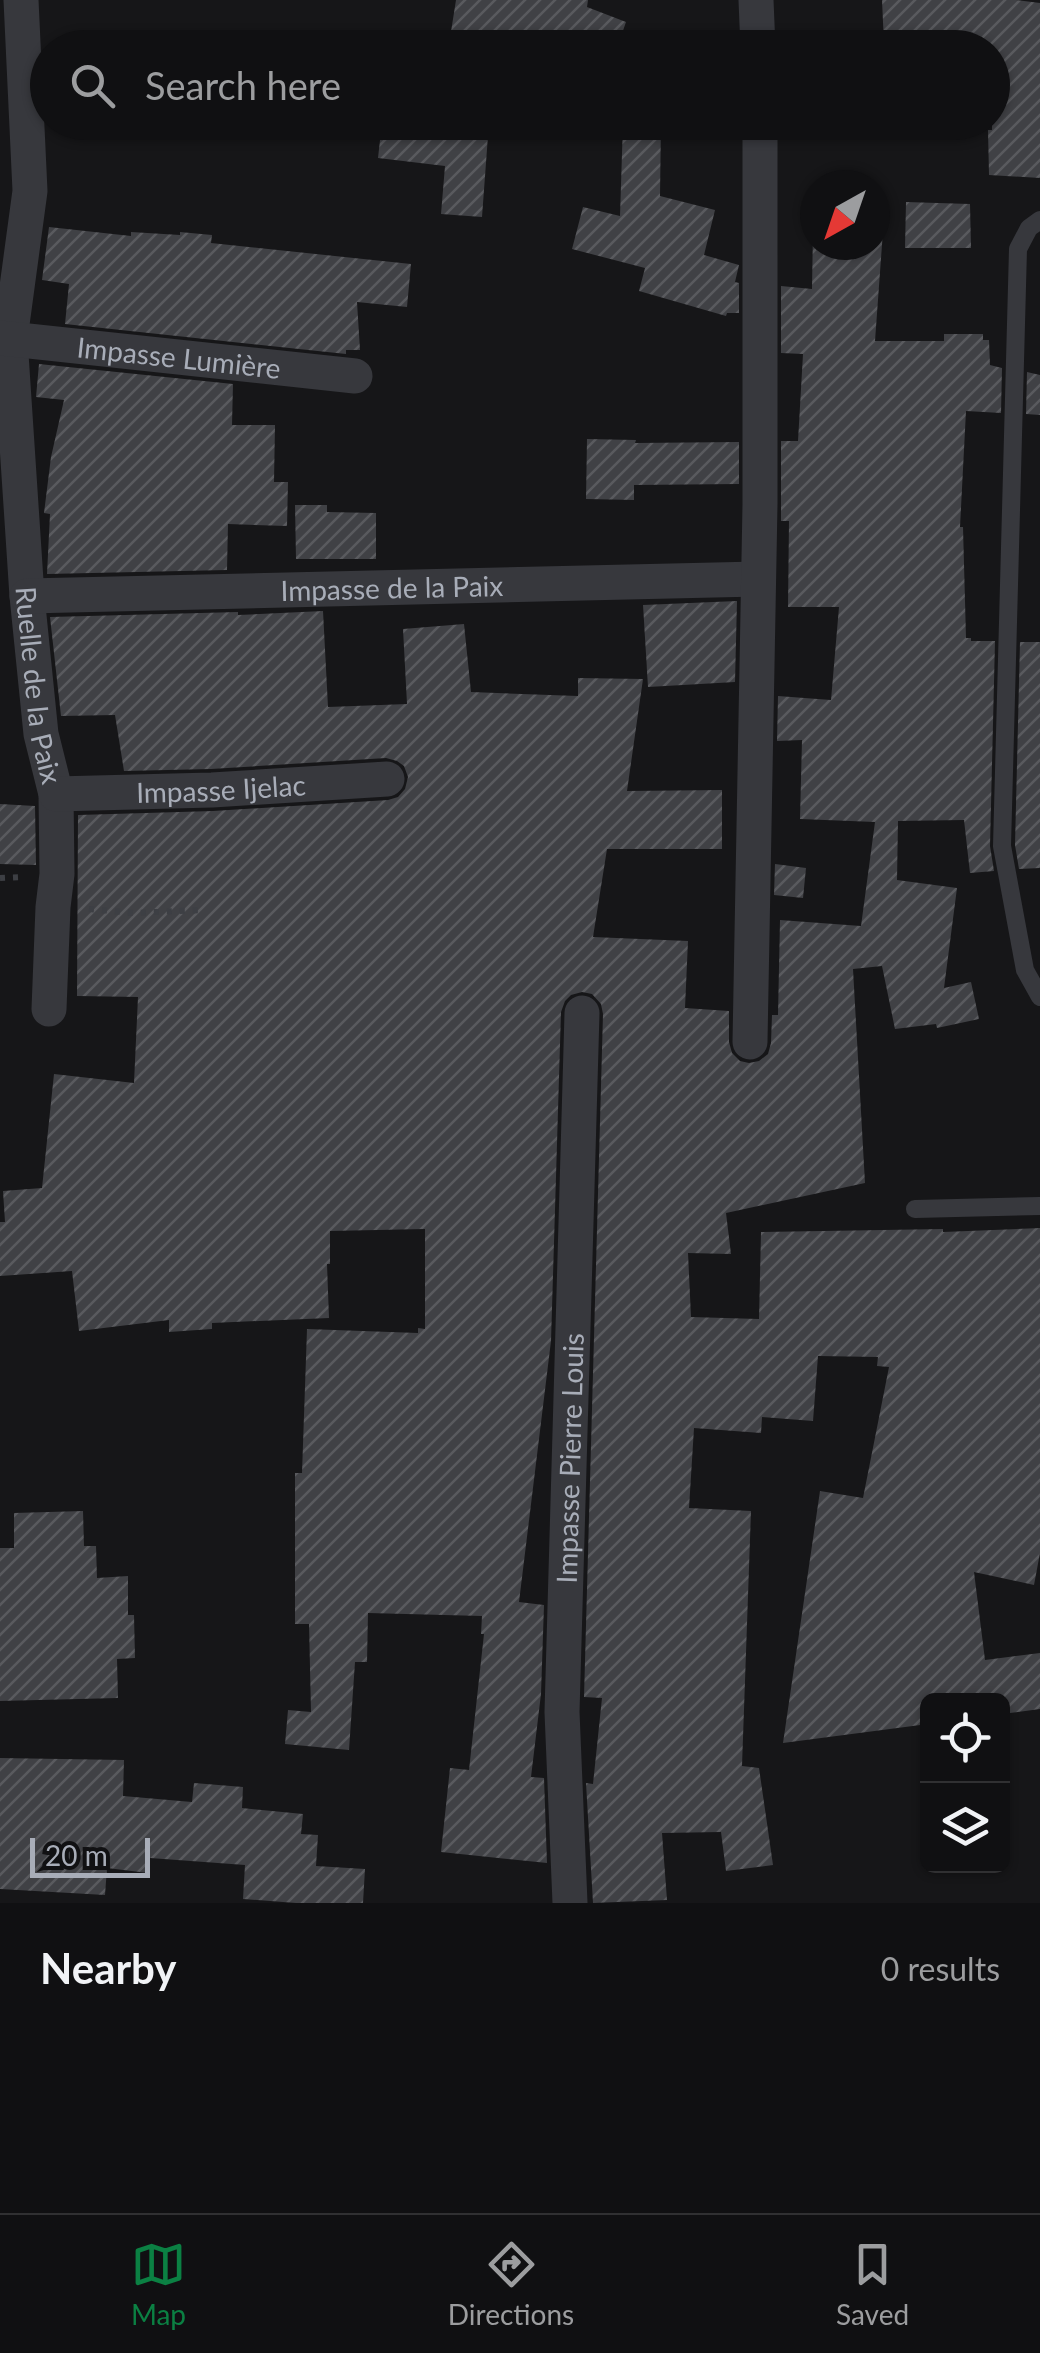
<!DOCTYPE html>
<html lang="en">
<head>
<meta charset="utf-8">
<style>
	:root { --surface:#101012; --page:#1e1e20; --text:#f1f3f6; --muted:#9c9d9f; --line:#303032; --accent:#0b8043 }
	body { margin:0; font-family:Lato,sans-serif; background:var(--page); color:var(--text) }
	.controls { position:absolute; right:30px; bottom:30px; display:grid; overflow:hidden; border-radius:15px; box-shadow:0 2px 8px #0004 }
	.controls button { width:90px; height:90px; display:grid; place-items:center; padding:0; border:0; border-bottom:2px solid var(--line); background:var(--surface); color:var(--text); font:50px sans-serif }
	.compass { position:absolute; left:800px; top:170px; width:90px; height:90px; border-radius:50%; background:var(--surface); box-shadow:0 2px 8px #0004; rotate:220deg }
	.scale { position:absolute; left:30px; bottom:25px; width:120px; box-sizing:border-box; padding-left:10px; border:5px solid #a8adb8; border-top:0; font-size:28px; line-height:35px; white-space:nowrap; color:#a8adb8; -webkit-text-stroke:8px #111113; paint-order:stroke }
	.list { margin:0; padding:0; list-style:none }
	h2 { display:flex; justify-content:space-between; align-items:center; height:130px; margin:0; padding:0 40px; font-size:42px }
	h2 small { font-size:32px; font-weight:400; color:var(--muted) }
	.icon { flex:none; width:55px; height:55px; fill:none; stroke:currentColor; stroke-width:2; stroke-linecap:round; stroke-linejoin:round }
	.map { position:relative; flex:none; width:1040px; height:1903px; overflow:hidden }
	.search { position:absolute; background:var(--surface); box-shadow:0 2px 8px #0004; left:30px; right:30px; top:30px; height:110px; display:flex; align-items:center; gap:25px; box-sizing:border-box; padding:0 35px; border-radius:55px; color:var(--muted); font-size:38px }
	.sheet { height:310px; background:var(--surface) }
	nav { display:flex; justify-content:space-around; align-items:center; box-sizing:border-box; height:140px; border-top:2px solid var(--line); background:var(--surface); font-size:28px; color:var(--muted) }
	nav a { display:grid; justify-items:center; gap:5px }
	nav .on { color:var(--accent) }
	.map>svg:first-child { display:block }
	.building { fill:url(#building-hatch) }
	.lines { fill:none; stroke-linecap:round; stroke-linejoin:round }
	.path { stroke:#3d3f44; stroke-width:6; stroke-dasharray:5 8; stroke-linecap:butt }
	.service { stroke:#37383d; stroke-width:18 }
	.minor { stroke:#37383d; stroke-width:35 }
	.labels { text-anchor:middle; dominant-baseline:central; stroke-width:8; stroke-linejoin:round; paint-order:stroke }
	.street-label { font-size:28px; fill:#a8adb8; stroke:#111113 }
</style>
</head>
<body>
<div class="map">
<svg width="1040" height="1903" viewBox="0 0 1040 1903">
	<defs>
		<pattern id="building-hatch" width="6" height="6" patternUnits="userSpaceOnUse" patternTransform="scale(2.5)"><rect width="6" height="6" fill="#404145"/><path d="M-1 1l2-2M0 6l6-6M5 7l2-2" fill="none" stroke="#595a5e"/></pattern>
	</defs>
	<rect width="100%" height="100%" fill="#161618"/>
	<g class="building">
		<path d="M 456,0 L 588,0 L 587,7 L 626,22 L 617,48 L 555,48 L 506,38 L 504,47 L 450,38 Z"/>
		<path d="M 882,0 L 1016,0 L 1040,3 L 1040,178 L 989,175 L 988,130 L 992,130 L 992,48 L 942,48 L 943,42 L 884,44 Z"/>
		<path d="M 382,122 L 489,122 L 482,217 L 441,214 L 445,166 L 378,158 Z"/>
		<path d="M 623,122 L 661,122 L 660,196 L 715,210 L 704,255 L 739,265 L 735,282 L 739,283 L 739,313 L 727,313 L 726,316 L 639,291 L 645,268 L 572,249 L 583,207 L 620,216 Z"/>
		<path d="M 906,202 L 970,204 L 971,248 L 905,248 Z"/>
		<path d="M 49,227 L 131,236 L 131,232 L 180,235 L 180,232 L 212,235 L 211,243 L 411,264 L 407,307 L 357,302 L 360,350 L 346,350 L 346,354 L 65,324 L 69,284 L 42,280 Z"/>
		<path d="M 813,229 L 815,229 L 815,245 L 875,245 L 875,231 L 883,231 L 875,341 L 944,341 L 944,334 L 983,334 L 983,340 L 989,340 L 990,365 L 1002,368 L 1001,413 L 966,411 L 960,527 L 963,527 L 966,638 L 971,638 L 971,641 L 995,641 L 990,846 L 994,871 L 970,873 L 964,820 L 898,821 L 897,880 L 957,888 L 944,988 L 971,982 L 979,1019 L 937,1028 L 936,1024 L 895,1029 L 882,966 L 853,969 L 865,1183 L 726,1213 L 731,1254 L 688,1253 L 691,1317 L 759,1319 L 761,1232 L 943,1229 L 943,1232 L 1040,1228 L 1040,1553 L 1034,1585 L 974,1572 L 985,1660 L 1040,1653 L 1040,1709 L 1002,1714 L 1002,1700 L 928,1700 L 928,1724 L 783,1743 L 820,1491 L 863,1498 L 889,1367 L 877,1366 L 878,1357 L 818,1356 L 813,1421 L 762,1417 L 761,1433 L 694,1428 L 689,1508 L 751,1511 L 742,1766 L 759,1768 L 773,1865 L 726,1871 L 721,1832 L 662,1833 L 667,1900 L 593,1903 L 586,1783 L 593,1784 L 602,1698 L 584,1697 L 603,1014 L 601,1004 L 592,994 L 582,992 L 571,995 L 565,1001 L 561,1012 L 551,1341 L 519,1602 L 544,1605 L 541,1694 L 531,1777 L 544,1778 L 547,1863 L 441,1852 L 450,1768 L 469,1770 L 484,1634 L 481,1634 L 482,1616 L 368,1613 L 367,1662 L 355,1662 L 349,1750 L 285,1744 L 288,1710 L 311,1712 L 309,1624 L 295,1624 L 295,1473 L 302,1473 L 307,1329 L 418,1333 L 418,1328 L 425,1329 L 425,1229 L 330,1231 L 330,1264 L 327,1264 L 329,1318 L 212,1323 L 212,1329 L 169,1332 L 169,1320 L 79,1331 L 72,1271 L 0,1276 L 0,1222 L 5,1222 L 3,1191 L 42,1188 L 54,1074 L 134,1083 L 138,997 L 77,996 L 78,815 L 213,811 L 388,800 L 398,797 L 405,789 L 408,777 L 404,766 L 397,761 L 386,758 L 211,769 L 124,771 L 115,715 L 61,716 L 50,617 L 238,612 L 238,615 L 323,611 L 328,707 L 407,704 L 403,629 L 464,624 L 471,692 L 578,696 L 578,678 L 643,679 L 627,791 L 722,790 L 722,849 L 607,849 L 593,937 L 688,941 L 685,1008 L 729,1011 L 729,1042 L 732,1053 L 740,1061 L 749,1063 L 759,1061 L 768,1054 L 771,1043 L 772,1015 L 778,1015 L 780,920 L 861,926 L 875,822 L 800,819 L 802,740 L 777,741 L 778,696 L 831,700 L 839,607 L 788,607 L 789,521 L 781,521 L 781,441 L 798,441 L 803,354 L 781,353 L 781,286 L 812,289 Z"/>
		<path d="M 39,364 L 233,384 L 232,425 L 275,425 L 274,482 L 288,482 L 287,526 L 228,524 L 227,570 L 47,574 L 50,514 L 44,513 L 51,457 L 64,400 L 36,397 Z"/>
		<path d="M 1027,372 L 1040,375 L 1040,415 L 1026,414 Z"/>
		<path d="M 587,439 L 636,440 L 635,443 L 739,442 L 739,484 L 634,485 L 634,500 L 586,499 Z"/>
		<path d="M 295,505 L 327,505 L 327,512 L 376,513 L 376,559 L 296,559 Z"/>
		<path d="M 737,601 L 735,682 L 648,687 L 643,605 Z"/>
		<path d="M 1020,642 L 1040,642 L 1040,868 L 1019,869 L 1015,845 Z"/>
		<path d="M 0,804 L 35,806 L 36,865 L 0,864 Z"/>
		<path d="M 775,864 L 806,868 L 803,898 L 774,895 Z"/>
		<path d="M 83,1511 L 84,1546 L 96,1546 L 97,1578 L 128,1576 L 128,1615 L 134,1615 L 135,1658 L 117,1659 L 118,1698 L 0,1701 L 0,1548 L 14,1548 L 14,1513 Z"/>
		<path d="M 0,1758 L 124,1760 L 123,1796 L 192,1802 L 194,1783 L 243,1787 L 242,1808 L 303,1814 L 301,1834 L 318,1835 L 316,1866 L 365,1869 L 363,1903 L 296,1903 L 243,1899 L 245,1865 L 150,1858 L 148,1873 L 107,1868 L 105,1895 L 0,1889 Z"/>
	</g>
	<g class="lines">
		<g class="path">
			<path d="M 0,878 L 21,877"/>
			<path d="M 89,909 L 133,913 L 203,910"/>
		</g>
		<g class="service">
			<path d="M 1040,220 L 1029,228 L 1018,249 L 1002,846 L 1025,970 L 1040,997"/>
			<path d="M 915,1209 L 1040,1206"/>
		</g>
		<g class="minor">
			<path id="s1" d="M 21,0 L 30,191 L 10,339 L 27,596 L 41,734 L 56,794 L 57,874 L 53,907 L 49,1009"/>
			<path d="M 756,0 L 758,48"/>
			<path id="s2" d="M 0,338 L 355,376"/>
			<path id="s3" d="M 27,596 L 758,579"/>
			<path id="s4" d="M 56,794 L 212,790 L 387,779"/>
			<path d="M 750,1042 L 760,504 L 760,122"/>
			<path id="s5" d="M 570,1903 L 562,1712 L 582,1013"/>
		</g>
	</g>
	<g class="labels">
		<g class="street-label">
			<text stroke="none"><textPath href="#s2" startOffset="180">Impasse Lumière</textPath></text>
			<text stroke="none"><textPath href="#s3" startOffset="365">Impasse de la Paix</textPath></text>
			<text stroke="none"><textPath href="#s1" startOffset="688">Ruelle de la Paix</textPath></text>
			<text stroke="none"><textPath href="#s4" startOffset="165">Impasse Ijelac</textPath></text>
			<text stroke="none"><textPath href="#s5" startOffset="445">Impasse Pierre Louis</textPath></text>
		</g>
	</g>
</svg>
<div class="controls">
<button><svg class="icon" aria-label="locate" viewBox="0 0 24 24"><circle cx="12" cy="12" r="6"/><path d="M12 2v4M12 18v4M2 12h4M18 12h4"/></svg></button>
<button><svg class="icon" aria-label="layers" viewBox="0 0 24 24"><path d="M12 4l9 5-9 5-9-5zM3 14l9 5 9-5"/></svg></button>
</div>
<svg class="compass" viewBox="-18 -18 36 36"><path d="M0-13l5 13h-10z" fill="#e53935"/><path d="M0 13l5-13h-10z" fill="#9c9d9f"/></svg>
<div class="scale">20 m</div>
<div class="search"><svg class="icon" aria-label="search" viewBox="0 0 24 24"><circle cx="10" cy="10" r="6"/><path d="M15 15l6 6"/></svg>Search here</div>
</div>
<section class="sheet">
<h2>Nearby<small>0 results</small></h2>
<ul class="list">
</ul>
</section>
<nav>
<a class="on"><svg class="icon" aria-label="map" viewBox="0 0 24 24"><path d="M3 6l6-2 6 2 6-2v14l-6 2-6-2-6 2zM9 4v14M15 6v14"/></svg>Map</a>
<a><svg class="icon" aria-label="directions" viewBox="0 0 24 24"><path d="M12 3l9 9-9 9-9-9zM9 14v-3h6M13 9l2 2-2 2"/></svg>Directions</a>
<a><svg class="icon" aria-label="saved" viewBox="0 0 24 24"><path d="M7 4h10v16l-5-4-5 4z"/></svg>Saved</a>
</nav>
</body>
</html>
